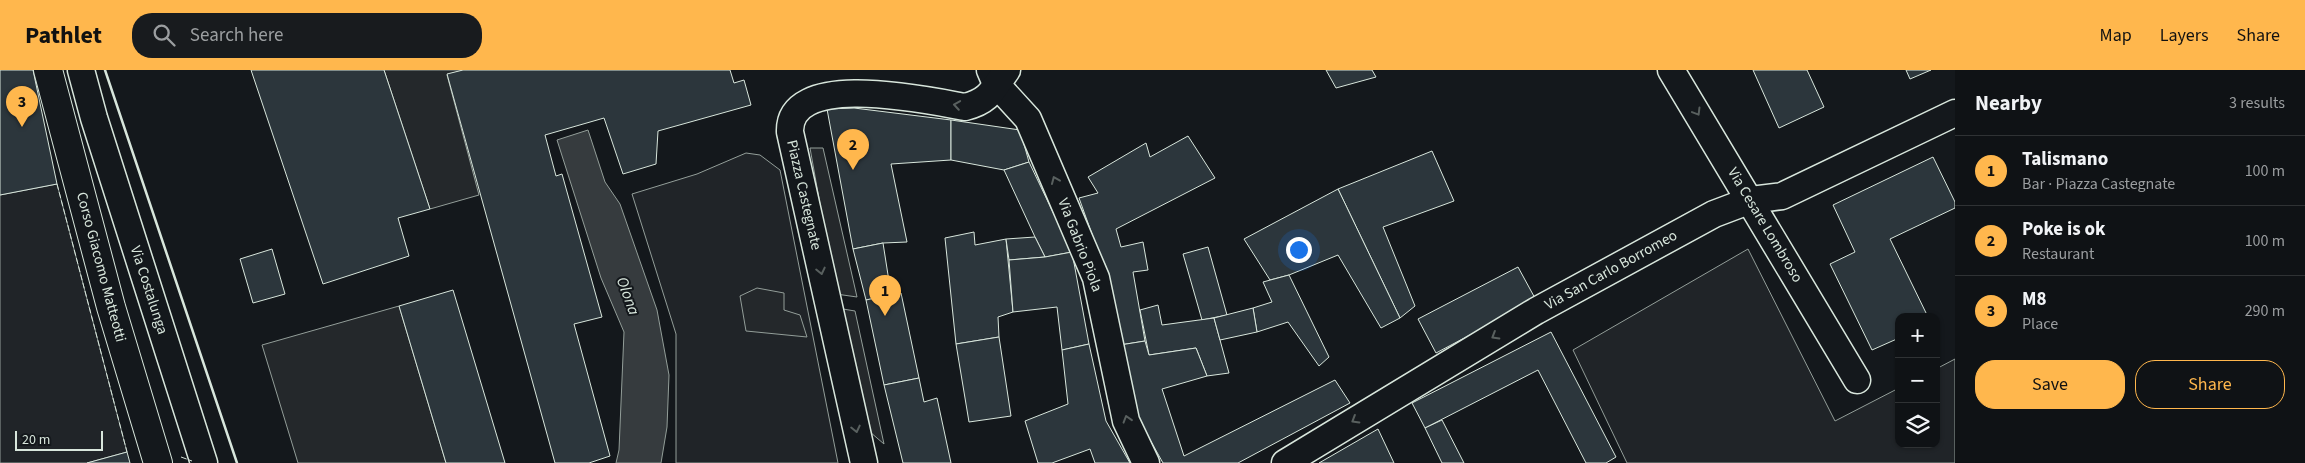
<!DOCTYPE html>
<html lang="en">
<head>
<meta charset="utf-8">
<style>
	:root { --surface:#0f1215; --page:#181b1e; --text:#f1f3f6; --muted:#9b9ea0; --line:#2f3234; --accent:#ffb74d }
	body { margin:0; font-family:"Source Sans 3",sans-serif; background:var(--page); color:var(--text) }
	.controls { position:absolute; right:15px; bottom:15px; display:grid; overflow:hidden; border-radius:10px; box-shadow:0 1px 4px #0004 }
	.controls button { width:45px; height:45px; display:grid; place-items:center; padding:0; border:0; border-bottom:1px solid var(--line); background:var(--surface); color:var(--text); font:25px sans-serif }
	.scale { position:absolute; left:15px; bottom:12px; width:88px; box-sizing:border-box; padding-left:5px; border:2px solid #d8e6dc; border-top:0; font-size:14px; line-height:18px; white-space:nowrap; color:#d8e6dc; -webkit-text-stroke:4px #14181c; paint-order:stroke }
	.you { position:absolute; left:1298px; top:179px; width:18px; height:18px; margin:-12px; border:4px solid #fff; border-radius:50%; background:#1a73e8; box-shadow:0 0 0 8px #1a73e833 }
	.badge { display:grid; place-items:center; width:32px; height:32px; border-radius:50%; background:var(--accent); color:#111; font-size:16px; font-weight:700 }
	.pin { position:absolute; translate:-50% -41px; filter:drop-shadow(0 1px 2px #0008) }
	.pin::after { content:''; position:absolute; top:26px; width:18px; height:15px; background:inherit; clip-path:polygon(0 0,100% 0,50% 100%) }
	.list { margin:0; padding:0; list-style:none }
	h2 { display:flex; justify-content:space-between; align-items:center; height:65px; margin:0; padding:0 20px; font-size:21px }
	h2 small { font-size:16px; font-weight:400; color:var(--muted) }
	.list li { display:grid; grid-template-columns:32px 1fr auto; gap:15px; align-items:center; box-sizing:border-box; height:70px; padding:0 20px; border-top:1px solid var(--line) }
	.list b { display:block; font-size:19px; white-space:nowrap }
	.list p { margin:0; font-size:16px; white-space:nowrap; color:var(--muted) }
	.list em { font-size:16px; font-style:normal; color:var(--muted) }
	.actions { display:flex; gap:10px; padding:15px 20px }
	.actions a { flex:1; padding:11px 0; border:1px solid var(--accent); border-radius:20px; text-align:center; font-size:18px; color:var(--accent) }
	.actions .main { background:var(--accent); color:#111 }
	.icon { flex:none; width:28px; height:28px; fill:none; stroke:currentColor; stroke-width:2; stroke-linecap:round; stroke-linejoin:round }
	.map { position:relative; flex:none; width:1955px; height:393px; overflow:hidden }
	header { display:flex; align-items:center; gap:30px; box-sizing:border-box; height:70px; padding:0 25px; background:var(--accent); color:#111 }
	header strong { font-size:24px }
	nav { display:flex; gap:28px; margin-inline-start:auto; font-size:18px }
	.search { width:350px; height:45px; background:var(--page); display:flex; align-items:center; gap:12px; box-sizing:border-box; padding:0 18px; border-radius:20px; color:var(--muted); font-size:19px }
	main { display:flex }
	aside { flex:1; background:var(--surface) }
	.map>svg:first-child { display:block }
	.green { fill:#202428; stroke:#939e99 }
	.parking { fill:#24282b; stroke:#939e99 }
	.water { fill:#363b3e; stroke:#939e99 }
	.building { fill:#2c363c; stroke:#d8e6dc }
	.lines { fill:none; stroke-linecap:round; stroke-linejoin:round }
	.street-casing { stroke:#d8e6dc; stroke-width:29 }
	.primary-casing { stroke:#d8e6dc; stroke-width:30 }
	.street { stroke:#14181c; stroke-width:26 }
	.primary { stroke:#14181c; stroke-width:28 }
	.fence { stroke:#d8e6dc; stroke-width:1; stroke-dasharray:6 2.5; stroke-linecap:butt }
	.wall { stroke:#d8e6dc; stroke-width:2.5 }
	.oneway { stroke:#59605f }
	.labels { text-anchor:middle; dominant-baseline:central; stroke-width:4; stroke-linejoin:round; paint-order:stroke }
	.street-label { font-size:15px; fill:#d8e6dc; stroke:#14181c }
	.water-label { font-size:16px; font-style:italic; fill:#d8e6dc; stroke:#14181c }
</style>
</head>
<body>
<header>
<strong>Pathlet</strong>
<div class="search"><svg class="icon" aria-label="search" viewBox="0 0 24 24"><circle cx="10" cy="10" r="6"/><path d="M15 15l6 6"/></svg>Search here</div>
<nav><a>Map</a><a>Layers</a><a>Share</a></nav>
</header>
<main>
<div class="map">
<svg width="1955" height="393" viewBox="0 0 1955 393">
	<rect width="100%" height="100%" fill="#14181c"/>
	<g class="green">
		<path d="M 746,83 L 760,85 L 780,100 L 838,393 L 676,393 L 676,264 L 632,124 L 697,104 Z"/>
		<path d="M 57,114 L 127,382 L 87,393 L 0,393 L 0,125 Z"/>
		<path d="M 1748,179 L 1835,351 L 1899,318 L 1899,374 L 1936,374 L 1936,299 L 1955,289 L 1955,393 L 1627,393 L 1573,280 Z"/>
	</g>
	<g class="parking">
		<path d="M 384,0 L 463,0 L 447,5 L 479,125 L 430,139 Z"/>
		<path d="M 810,78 L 823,78 L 857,227 L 836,224 Z"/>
		<path d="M 757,218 L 784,223 L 784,240 L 800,245 L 807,267 L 746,261 L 740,226 Z"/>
		<path d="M 399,236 L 446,393 L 298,393 L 262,275 Z"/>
		<path d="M 843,239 L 855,241 L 884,374 L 870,362 Z"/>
	</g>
	<path class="water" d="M 588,60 L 605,112 L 620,134 L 657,240 L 669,305 L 667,357 L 661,393 L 616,393 L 619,380 L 624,262 L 601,208 L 557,70 Z"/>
	<g class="building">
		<path d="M 0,0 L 33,0 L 57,114 L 0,125 Z"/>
		<path d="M 251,0 L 384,0 L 430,139 L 398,148 L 409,186 L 323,214 Z"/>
		<path d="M 463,0 L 730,0 L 734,13 L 744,10 L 751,35 L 658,61 L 656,94 L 623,104 L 604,48 L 545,65 L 556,106 L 562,104 L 602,247 L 574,254 L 610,386 L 589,393 L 555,393 L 447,4 Z"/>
		<path d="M 1326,0 L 1372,0 L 1376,7 L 1336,18 Z"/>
		<path d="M 1753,0 L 1807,0 L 1824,37 L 1779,58 Z"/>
		<path d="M 1906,0 L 1931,0 L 1910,9 Z"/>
		<path d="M 854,38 L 951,50 L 951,90 L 891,94 L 907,172 L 883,173 L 853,179 L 827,39 Z"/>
		<path d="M 951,50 L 1020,60 L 1029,92 L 1004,100 L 951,90 Z"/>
		<path d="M 1188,66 L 1215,108 L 1116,159 L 1121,177 L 1143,172 L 1148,200 L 1133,202 L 1145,271 L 1120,275 L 1111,217 L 1079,128 L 1098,123 L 1088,107 L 1146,73 L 1150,87 Z"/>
		<path d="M 1432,81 L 1454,131 L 1383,157 L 1415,236 L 1400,248 L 1338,119 Z"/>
		<path d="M 1933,87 L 1955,132 L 1955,138 L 1890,169 L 1928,247 L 1899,247 L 1899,268 L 1872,280 L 1830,194 L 1855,182 L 1833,135 Z"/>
		<path d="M 1029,92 L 1072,182 L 1045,187 L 1035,167 L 1004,100 Z"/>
		<path d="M 1338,119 L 1400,248 L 1381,258 L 1338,185 L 1289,205 L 1270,210 L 1244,169 Z"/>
		<path d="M 974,162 L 975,175 L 1006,169 L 1013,242 L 998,247 L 999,267 L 956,274 L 945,168 Z"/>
		<path d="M 1035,167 L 1045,187 L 1009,190 L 1006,169 Z"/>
		<path d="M 883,173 L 891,224 L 866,230 L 853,179 Z"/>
		<path d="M 1208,177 L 1227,245 L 1202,250 L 1183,184 Z"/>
		<path d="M 272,179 L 285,224 L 253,233 L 240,189 Z"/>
		<path d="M 1072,182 L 1089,274 L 1062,280 L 1057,237 L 1013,242 L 1009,190 L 1045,187 Z"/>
		<path d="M 1518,197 L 1536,230 L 1436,283 L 1418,249 Z"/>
		<path d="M 1289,205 L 1329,287 L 1319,296 L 1288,252 L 1257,262 L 1253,238 L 1272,232 L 1263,212 Z"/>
		<path d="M 453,220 L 505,393 L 446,393 L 399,236 Z"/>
		<path d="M 901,223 L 919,308 L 884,315 L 866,230 Z"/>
		<path d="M 1158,235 L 1162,255 L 1214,248 L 1229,303 L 1207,306 L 1196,278 L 1149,285 L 1140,240 Z"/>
		<path d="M 1253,238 L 1257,262 L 1220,270 L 1214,248 Z"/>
		<path d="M 1551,262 L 1616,387 L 1606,393 L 1586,393 L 1538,300 L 1425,358 L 1412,333 Z"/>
		<path d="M 999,267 L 1011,346 L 969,352 L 956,274 Z"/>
		<path d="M 1145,271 L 1149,285 L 1196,278 L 1207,306 L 1162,319 L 1184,386 L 1335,310 L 1350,333 L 1238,393 L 1163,393 L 1135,343 L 1120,275 Z"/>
		<path d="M 1089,274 L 1106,351 L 1130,393 L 1095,393 L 1090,379 L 1052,393 L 1038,393 L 1025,351 L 1068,334 L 1062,280 Z"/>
		<path d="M 919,308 L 924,332 L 937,328 L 951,393 L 903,393 L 884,315 Z"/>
		<path d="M 1442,350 L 1464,393 L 1442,393 L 1425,358 Z"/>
		<path d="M 1378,359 L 1394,393 L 1319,393 Z"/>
		<path d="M 127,382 L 130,393 L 87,393 Z"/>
	</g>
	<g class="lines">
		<g class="street-casing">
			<g id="street">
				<path d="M 81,0 L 94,48 L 204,393"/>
				<path d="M 990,0 L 996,14 L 1028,49 L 1096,208 L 1126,351 L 1146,393"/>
				<path d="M 1671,0 L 1857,310"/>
				<path d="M 864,393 L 790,62 C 788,0 926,30 965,37 C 990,31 993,19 1007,0"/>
				<path d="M 1285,393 L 1536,241 L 1714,144 L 1751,130 L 1782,126 L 1955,43"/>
			</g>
		</g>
		<g class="primary-casing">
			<path id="primary" d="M 48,0 L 111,237 L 158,393"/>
		</g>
		<use href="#street" class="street"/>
		<use href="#primary" class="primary"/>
		<g class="fence">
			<path d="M 57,114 L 127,382"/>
			<path d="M 181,387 L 192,391"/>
		</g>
		<path class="wall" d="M 105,0 L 237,393"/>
	</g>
	<defs><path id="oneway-chevron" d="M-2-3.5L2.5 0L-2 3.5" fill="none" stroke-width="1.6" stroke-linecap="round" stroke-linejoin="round" transform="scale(1.25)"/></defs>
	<g class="oneway">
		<use href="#oneway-chevron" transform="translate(957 35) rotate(-171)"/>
		<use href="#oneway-chevron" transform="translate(1697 42) rotate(59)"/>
		<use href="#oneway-chevron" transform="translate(1055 110) rotate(-113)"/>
		<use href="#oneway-chevron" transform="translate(821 201) rotate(77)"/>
		<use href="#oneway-chevron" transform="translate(1495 266) rotate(149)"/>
		<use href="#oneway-chevron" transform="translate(1127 349) rotate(-107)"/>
		<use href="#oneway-chevron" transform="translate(1355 350) rotate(149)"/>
		<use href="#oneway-chevron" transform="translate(856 359) rotate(77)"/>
	</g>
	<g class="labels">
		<g class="street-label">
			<text transform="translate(804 125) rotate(77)">Piazza Castegnate</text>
			<text transform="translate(1765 155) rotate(59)">Via Cesare Lombroso</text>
			<text transform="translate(1080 175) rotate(69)">Via Gabrio Piola</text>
			<text transform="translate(101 197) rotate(75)">Corso Giacomo Matteotti</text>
			<text transform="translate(1611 200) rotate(-29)">Via San Carlo Borromeo</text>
			<text transform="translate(149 220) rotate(72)">Via Costalunga</text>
		</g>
		<g class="water-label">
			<text transform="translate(628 226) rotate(70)">Olona</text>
		</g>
	</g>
</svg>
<div class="controls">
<button>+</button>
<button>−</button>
<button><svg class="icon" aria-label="layers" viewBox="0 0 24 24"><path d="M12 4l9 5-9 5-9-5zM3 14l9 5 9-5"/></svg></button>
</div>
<div class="scale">20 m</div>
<div class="you"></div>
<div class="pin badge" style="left:885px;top:246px">1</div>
<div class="pin badge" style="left:853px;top:100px">2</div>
<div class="pin badge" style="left:22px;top:57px">3</div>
</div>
<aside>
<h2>Nearby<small>3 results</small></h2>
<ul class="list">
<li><span class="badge">1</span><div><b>Talismano</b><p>Bar · Piazza Castegnate</p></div><em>100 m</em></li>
<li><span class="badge">2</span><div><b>Poke is ok</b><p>Restaurant</p></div><em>100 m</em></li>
<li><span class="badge">3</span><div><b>M8</b><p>Place</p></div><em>290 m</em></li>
</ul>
<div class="actions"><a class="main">Save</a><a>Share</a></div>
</aside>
</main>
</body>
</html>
